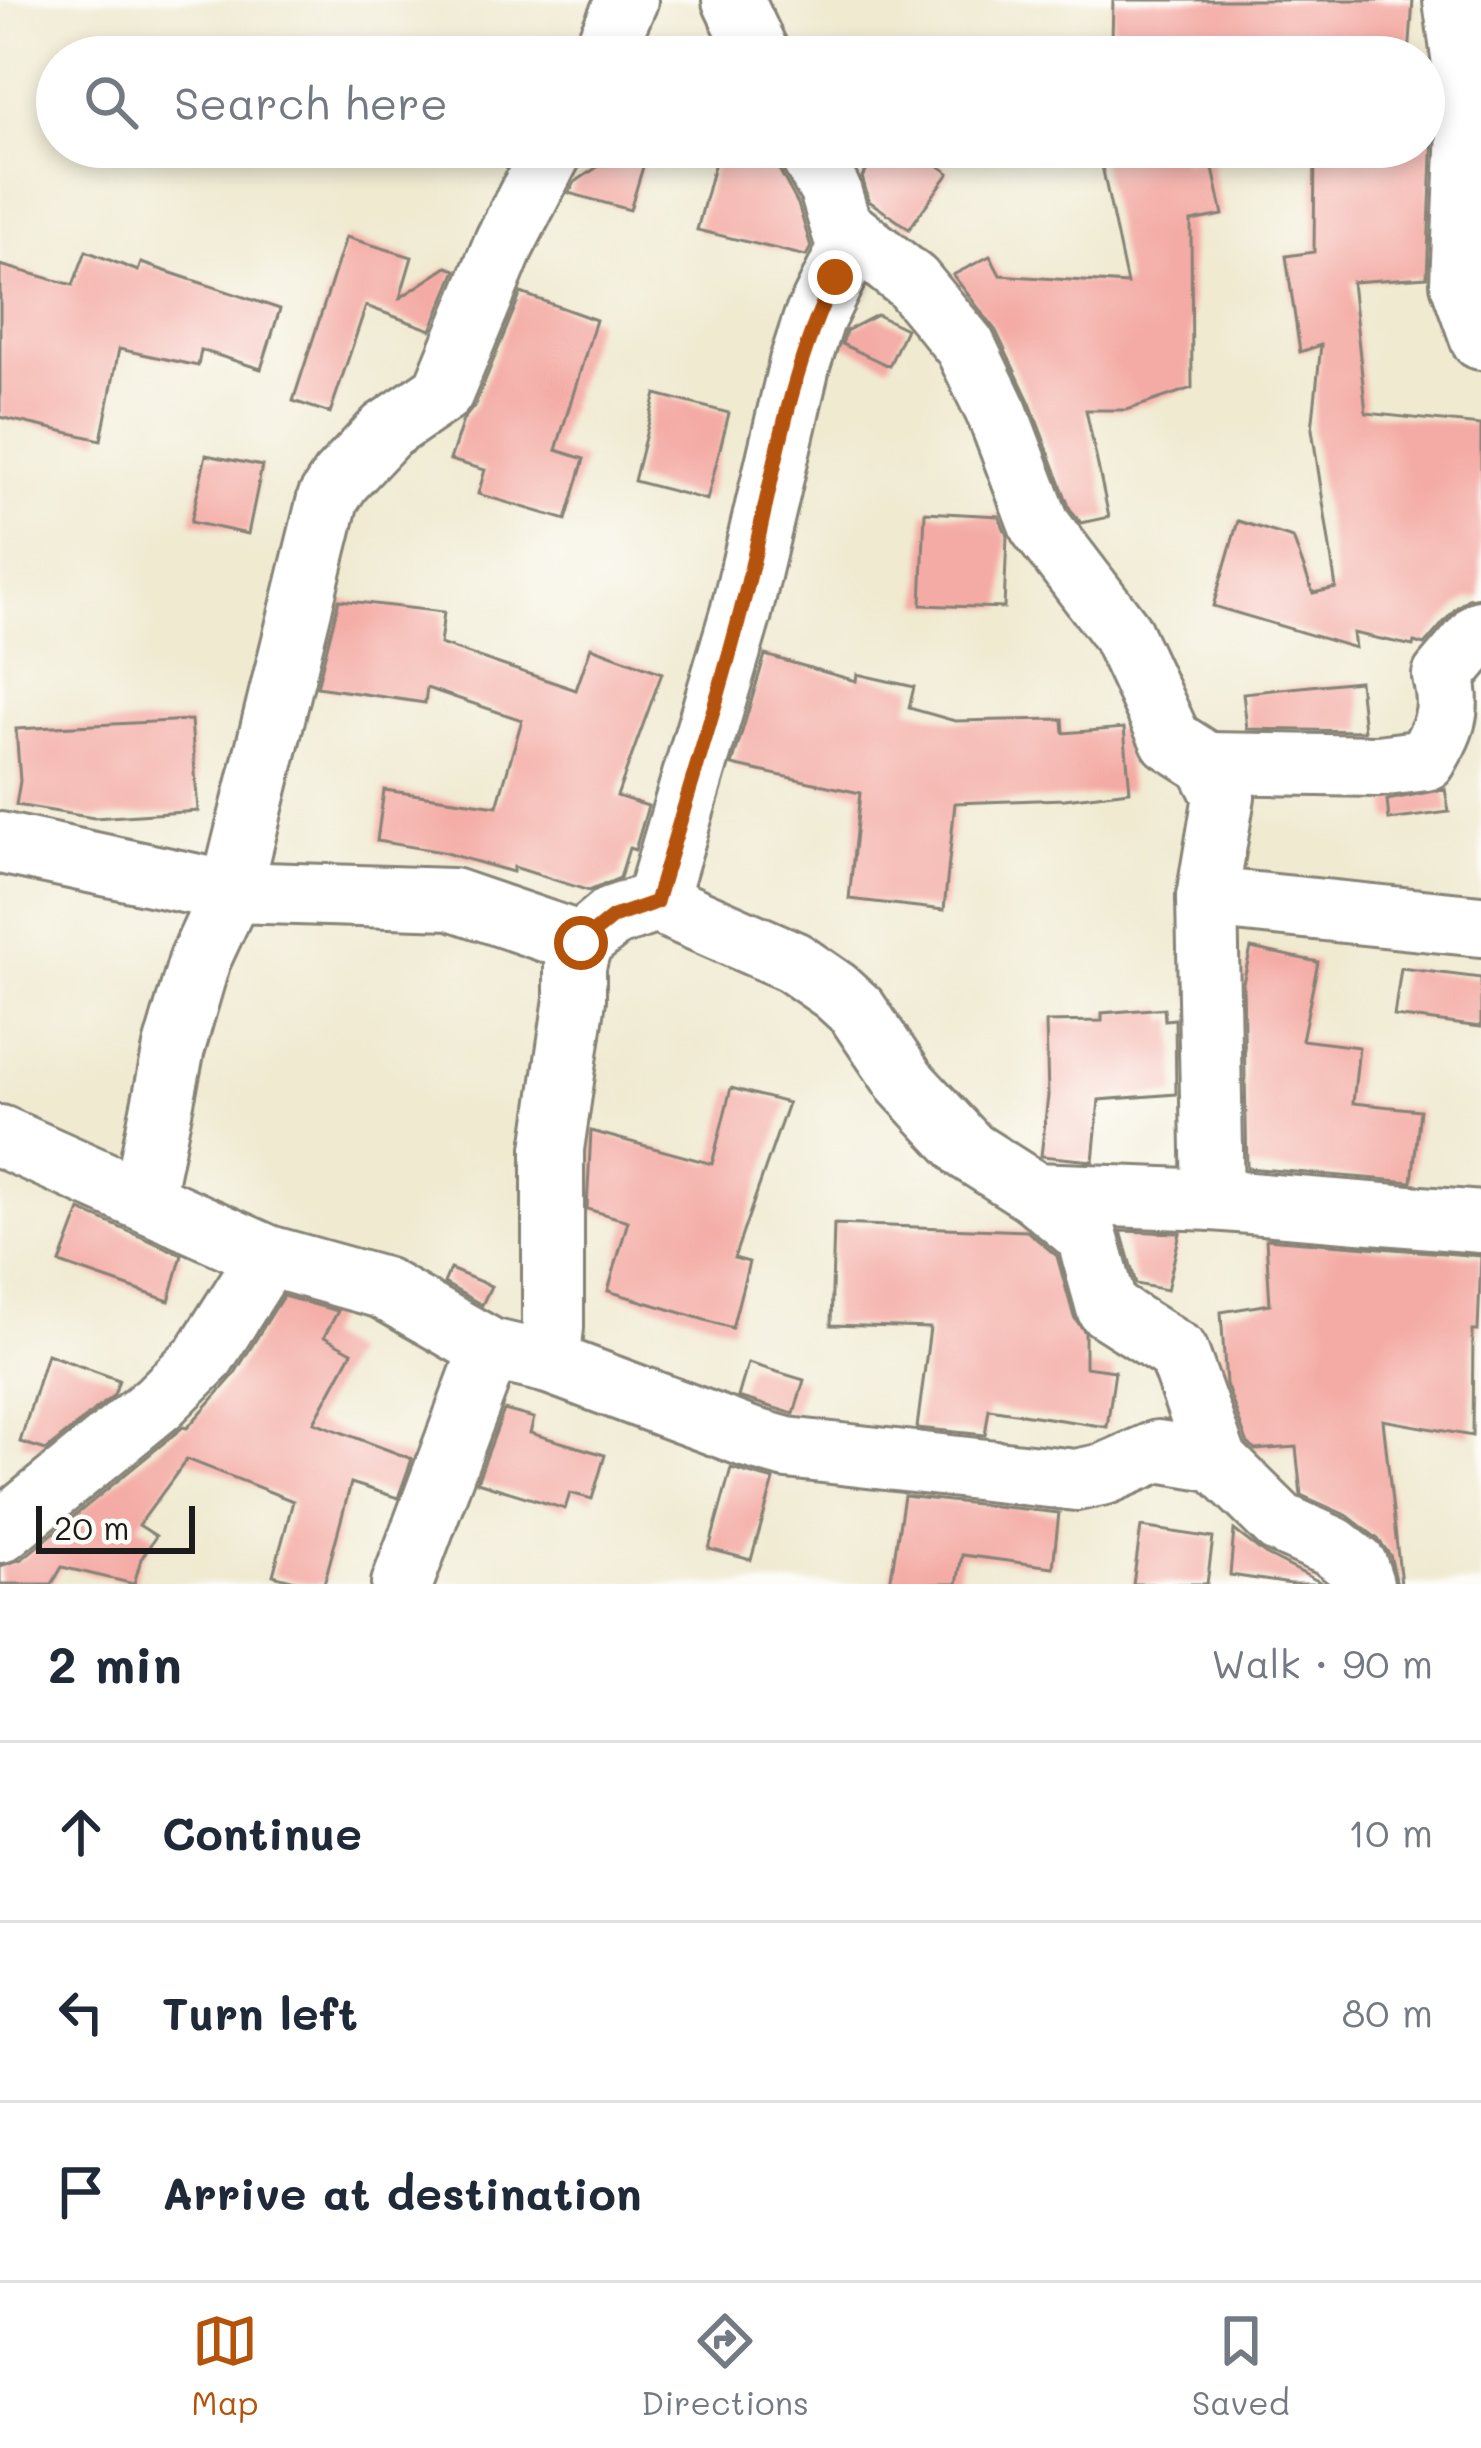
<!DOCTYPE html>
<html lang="en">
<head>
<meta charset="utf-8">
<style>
	:root { --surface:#fff; --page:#f2f2f3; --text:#1f2937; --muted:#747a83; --line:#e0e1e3; --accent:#b45309 }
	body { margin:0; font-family:Mali,sans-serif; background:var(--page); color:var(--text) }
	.scale { position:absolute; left:36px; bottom:30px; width:159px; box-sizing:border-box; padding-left:12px; border:6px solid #1c1c1c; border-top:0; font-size:33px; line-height:42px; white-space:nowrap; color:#1c1c1c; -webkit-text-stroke:9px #fdfcf7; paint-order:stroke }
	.stop { position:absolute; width:36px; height:36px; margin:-27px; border:9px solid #b45309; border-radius:50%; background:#fff }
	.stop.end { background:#b45309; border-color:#fff; box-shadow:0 3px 12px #0008 }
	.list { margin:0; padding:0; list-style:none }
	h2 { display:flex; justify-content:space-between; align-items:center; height:156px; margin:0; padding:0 48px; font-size:51px }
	h2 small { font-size:39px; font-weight:400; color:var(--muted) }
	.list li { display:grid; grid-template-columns:78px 1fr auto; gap:36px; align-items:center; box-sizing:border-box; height:180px; padding:0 48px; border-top:3px solid var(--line) }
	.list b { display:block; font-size:45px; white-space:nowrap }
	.list em { font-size:39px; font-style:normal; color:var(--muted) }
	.icon { flex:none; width:66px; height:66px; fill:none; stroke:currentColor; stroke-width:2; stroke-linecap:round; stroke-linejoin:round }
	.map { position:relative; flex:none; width:1481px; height:1584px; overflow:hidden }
	.search { position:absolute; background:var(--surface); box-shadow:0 6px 18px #0003; left:36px; right:36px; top:36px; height:132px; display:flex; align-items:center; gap:30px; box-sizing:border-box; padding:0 42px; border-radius:66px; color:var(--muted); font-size:45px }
	.sheet { height:696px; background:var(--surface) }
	nav { display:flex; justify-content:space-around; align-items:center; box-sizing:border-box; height:168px; border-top:3px solid var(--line); background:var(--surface); font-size:33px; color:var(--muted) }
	nav a { display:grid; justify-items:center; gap:6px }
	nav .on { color:var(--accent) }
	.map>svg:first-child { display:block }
	.building { fill:#f4aba5 }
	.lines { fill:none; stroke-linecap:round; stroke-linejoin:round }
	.minor-casing { stroke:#868376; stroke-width:66 }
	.minor { stroke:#fff; stroke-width:60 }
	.route { stroke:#b45309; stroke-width:15 }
</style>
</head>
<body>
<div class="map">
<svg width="1481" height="1584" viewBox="0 0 1481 1584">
	<rect width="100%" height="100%" fill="#fdfcf7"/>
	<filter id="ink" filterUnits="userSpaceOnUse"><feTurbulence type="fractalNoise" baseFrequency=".00833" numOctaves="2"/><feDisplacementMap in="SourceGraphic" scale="24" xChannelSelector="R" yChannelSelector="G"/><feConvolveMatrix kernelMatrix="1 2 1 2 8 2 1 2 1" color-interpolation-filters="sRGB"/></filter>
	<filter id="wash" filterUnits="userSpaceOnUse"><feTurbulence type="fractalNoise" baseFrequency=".004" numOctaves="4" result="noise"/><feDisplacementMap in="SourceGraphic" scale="48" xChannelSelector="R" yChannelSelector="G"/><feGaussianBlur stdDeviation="2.7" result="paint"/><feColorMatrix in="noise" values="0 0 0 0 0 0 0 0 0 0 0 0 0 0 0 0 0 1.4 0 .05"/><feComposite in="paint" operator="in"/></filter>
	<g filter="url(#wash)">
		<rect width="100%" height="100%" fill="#f0ead1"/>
		<g id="blocks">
			<g class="building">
				<path d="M 1113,0 L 1413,0 L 1409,57 L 1200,57 L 1202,44 L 1112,41 Z"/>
				<path d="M 1424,62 L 1428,62 L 1434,109 L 1427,277 L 1352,282 L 1366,413 L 1481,425 L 1481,597 L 1468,599 L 1456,608 L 1424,645 L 1414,642 L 1413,646 L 1353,633 L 1355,648 L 1213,606 L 1238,521 L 1293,538 L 1313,593 L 1336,588 L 1312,429 L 1321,345 L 1300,352 L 1286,256 L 1314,252 L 1315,147 L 1424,147 Z"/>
				<path d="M 627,147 L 649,147 L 630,210 L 569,193 L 575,182 Z"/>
				<path d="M 719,147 L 772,147 L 776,164 L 798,204 L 811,247 L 806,256 L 697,230 Z"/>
				<path d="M 884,147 L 913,147 L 949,173 L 909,229 L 869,201 L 862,177 Z"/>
				<path d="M 1098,147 L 1181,147 L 1183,161 L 1210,155 L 1223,215 L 1191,221 L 1192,388 L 1127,410 L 1086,410 L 1109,517 L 1081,523 L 1070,509 L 1030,403 L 996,331 L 953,275 L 990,256 L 1000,275 L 1127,284 Z"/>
				<path d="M 346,237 L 412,257 L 400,298 L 447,267 L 456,270 L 431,330 L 366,306 L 330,413 L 293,401 Z"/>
				<path d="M 86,251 L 138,271 L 141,263 L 280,309 L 261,369 L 201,350 L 198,366 L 119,349 L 101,440 L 0,417 L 0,265 L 73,285 Z"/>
				<path d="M 521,293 L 596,320 L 556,450 L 584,459 L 566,520 L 478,494 L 485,470 L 450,460 L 463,420 L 475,405 Z"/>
				<path d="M 877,315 L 906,329 L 889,366 L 842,344 L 846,331 Z"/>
				<path d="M 656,394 L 729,413 L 707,500 L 634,481 Z"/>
				<path d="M 206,455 L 262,466 L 248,534 L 191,522 Z"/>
				<path d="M 925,512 L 999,516 L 1007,536 L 1004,608 L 921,605 Z"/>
				<path d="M 339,600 L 444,612 L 440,644 L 576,690 L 591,647 L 662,673 L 617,796 L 648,806 L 635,850 L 629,848 L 620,878 L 589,891 L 514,867 L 513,872 L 442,852 L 377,841 L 384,790 L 497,806 L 522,720 L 427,688 L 425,703 L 317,687 Z"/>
				<path d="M 765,655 L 856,681 L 857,674 L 914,687 L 909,708 L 955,721 L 1063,719 L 1064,733 L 1124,728 L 1130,791 L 1065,799 L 955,803 L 944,910 L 849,899 L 860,793 L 732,765 Z"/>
				<path d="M 1359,681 L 1364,731 L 1247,729 L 1243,693 Z"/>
				<path d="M 191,720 L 198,811 L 94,818 L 16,805 L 20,781 L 16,729 Z"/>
				<path d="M 1445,789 L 1449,812 L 1389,820 L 1387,800 Z"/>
				<path d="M 1251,948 L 1318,962 L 1302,1040 L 1359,1047 L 1353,1103 L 1420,1110 L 1412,1182 L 1247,1168 L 1243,983 Z"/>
				<path d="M 1401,968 L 1481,978 L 1481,1027 L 1394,1016 Z"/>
				<path d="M 1164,1008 L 1165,1020 L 1175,1019 L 1176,1094 L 1099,1100 L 1093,1161 L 1041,1156 L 1048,1096 L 1046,1022 L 1102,1021 L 1102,1013 Z"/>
				<path d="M 731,1088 L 788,1103 L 734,1258 L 749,1262 L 732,1328 L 608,1291 L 628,1221 L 587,1209 L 591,1131 L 712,1164 Z"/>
				<path d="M 80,1210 L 182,1255 L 169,1301 L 60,1263 Z"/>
				<path d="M 834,1224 L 1027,1231 L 1057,1256 L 1074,1317 L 1085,1332 L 1085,1367 L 1115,1371 L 1107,1427 L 989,1409 L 985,1435 L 917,1428 L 930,1328 L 831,1325 Z"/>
				<path d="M 1121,1231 L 1180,1233 L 1167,1290 L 1136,1284 Z"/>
				<path d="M 1266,1239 L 1481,1256 L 1478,1331 L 1473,1331 L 1472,1436 L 1383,1420 L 1401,1584 L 1397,1584 L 1390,1555 L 1378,1539 L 1348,1516 L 1301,1495 L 1296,1447 L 1255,1450 L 1247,1442 L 1226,1384 L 1221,1312 L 1270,1304 Z"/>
				<path d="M 450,1269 L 491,1286 L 482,1305 L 444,1283 Z"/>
				<path d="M 283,1296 L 338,1311 L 324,1337 L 352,1352 L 314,1422 L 412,1459 L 398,1498 L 351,1483 L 324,1584 L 306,1584 L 273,1575 L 293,1501 L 187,1459 L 139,1525 L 156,1536 L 141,1559 L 134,1584 L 62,1567 L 52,1584 L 0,1584 L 0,1566 L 22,1559 L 183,1427 L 187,1428 L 233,1376 Z"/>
				<path d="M 47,1354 L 119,1380 L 114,1395 L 46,1450 L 20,1442 Z"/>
				<path d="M 748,1363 L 804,1380 L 794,1414 L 738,1397 Z"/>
				<path d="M 504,1410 L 534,1418 L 530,1433 L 605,1455 L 592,1499 L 570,1493 L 565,1509 L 477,1482 Z"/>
				<path d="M 731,1468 L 774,1480 L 751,1560 L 709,1549 Z"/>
				<path d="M 904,1496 L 1059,1513 L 1053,1567 L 962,1555 L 957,1584 L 890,1584 Z"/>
				<path d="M 1141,1527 L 1213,1538 L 1207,1584 L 1133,1584 Z"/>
				<path d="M 1234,1530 L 1265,1554 L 1324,1584 L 1291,1584 L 1230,1575 Z"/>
			</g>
		</g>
	</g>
	<g filter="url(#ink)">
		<use href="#blocks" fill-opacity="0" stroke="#868376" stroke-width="3"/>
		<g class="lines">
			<g class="minor-casing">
				<g id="minor">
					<path d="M 733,0 L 760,57"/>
					<path d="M 1454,0 L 1469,107 L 1461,283 L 1481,339"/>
					<path d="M 601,57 L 627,0"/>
					<path d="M 841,226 L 912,282 L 965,346 L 998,415 L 1040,526 L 1121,632 L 1171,740 L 1207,763 L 1224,796 L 1207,898 L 1213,1200"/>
					<path d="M 1207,763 L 1378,766 L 1426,760 C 1443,730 1453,712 1443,676 L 1481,631"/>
					<path d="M 0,843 L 231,892 L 452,899 L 581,943"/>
					<path d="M 1207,898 L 1481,926"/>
					<path d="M 656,902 L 741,613 L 800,362 L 814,319 L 848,250 L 830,190 L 806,147"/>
					<path d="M 0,1136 L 268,1256 L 383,1288 L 490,1349 L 549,1363 L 748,1437 L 787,1448 L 1076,1480 L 1105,1474 L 1158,1451 L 1217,1461"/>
					<path d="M 1035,1193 L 1213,1200 L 1481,1222"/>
					<path d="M 143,1198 L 174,1048 L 200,959 L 231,892 L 328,499 L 340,480 L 386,431 L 443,392 L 505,242 L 554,147"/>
					<path d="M 549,1363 L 553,1327 L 553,1149 L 575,999 L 575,966 L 581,943 L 612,917 L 656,902 L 793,962 L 835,991 L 857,1011 L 905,1082 L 969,1151 L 1035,1193 L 1087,1236 L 1107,1308 L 1178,1353 L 1217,1461 L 1280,1523 L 1333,1547 L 1357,1566 L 1363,1584"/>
					<path d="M 0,1532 L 158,1403 L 204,1357 L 268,1256"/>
					<path d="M 402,1584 L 490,1349"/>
				</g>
			</g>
			<use href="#minor" class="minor"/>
		</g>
	</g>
	<g class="lines" filter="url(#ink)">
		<path class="route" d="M 581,943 L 613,917 L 656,902 C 684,805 716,709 741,611 C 770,500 784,381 835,277"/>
	</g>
</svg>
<div class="scale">20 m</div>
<div class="stop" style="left:581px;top:943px"></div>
<div class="stop end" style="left:835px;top:277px"></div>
<div class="search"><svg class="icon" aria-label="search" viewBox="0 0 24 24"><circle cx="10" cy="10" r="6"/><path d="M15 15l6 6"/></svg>Search here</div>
</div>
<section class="sheet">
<h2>2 min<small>Walk · 90 m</small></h2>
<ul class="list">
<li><svg class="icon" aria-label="ahead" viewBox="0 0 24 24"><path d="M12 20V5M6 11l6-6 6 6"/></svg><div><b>Continue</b></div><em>10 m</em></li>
<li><svg class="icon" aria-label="left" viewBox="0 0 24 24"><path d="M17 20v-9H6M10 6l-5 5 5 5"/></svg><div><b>Turn left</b></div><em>80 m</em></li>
<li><svg class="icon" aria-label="arrive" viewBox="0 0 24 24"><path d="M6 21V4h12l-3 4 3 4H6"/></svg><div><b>Arrive at destination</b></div></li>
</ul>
</section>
<nav>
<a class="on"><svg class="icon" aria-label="map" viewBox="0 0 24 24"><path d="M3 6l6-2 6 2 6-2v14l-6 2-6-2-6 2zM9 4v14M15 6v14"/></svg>Map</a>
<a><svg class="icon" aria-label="directions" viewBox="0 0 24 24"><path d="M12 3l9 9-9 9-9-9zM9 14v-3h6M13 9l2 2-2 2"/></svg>Directions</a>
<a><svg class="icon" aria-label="saved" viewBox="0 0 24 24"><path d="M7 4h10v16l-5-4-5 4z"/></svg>Saved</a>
</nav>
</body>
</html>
